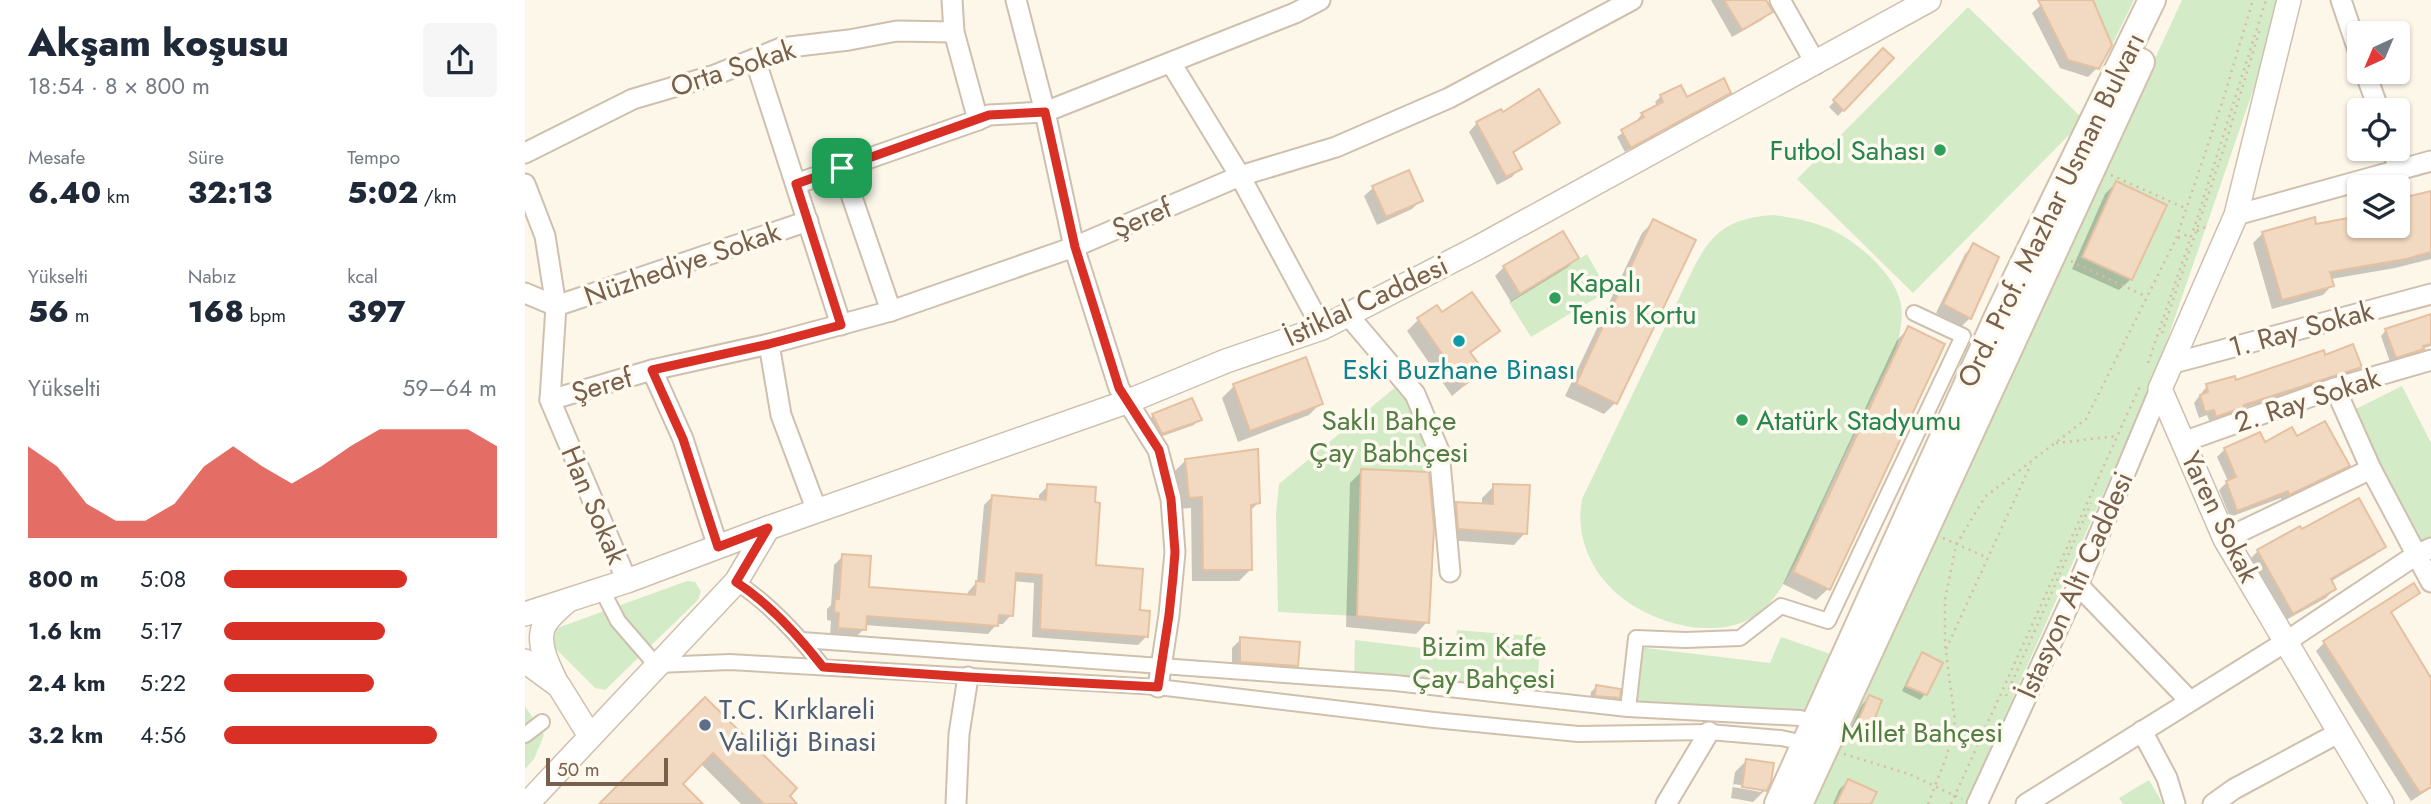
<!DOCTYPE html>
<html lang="tr">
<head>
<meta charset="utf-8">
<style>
	:root { --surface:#fff; --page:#f6f6f7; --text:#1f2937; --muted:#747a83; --accent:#d93025 }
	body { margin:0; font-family:Jost,sans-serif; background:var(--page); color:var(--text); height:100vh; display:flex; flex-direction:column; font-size:26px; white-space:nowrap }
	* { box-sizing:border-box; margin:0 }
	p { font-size:23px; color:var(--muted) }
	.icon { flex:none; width:38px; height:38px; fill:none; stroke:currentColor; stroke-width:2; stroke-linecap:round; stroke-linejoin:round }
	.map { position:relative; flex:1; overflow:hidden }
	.panel { display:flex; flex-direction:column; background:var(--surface); width:525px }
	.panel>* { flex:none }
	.needle { width:46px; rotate:224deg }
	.controls { position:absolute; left:1822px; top:21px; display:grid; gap:14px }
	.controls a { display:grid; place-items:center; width:63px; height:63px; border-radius:7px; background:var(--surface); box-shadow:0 2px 5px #0004; font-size:35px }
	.scale { position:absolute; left:21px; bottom:18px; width:122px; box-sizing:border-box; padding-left:7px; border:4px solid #78604c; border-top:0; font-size:19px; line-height:24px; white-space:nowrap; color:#78604c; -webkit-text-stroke:5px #fffaf0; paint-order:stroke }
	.pin { position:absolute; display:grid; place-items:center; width:60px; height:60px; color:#fff; margin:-30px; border-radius:14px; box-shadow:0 4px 10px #0006 }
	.round { display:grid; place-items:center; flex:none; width:74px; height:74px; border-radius:7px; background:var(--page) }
	.summary { display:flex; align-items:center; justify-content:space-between; height:119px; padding:0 28px }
	h1 { font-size:38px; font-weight:800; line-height:52px }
	.stats { display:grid; grid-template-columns:repeat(3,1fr); gap:10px; height:119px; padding:7px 28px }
	.stats div { display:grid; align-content:center }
	.stats b { font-size:30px; font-weight:800 }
	.stats small { font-size:19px; font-weight:400 }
	.stats p { font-size:19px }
	.chart { height:196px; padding:14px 28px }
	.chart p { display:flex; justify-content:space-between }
	.chart svg { width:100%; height:126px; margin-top:7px; fill:var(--accent); opacity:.7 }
	ul { padding:0 28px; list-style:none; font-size:23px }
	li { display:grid; grid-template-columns:112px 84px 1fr; align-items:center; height:52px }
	li i { height:18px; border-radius:9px; background:var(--accent) }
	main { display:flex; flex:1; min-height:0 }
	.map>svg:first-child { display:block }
	.green { fill:#d3ebc7 }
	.shadow { fill:#0003; fill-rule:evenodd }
	.building { fill:#f2d9c1; stroke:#e5c1a1; stroke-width:2 }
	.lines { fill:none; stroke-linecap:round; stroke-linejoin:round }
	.pedestrian-casing { stroke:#cfc0ae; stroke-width:18 }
	.minor-casing { stroke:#cfc0ae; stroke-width:23 }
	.tertiary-casing { stroke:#cfc0ae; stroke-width:26 }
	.secondary-casing { stroke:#d2c1ac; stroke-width:30 }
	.path { stroke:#d8bca3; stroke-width:2.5; stroke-dasharray:2 5; stroke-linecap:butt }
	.pedestrian { stroke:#fff; stroke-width:14 }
	.minor { stroke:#fff; stroke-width:19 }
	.tertiary { stroke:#fff; stroke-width:23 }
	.secondary { stroke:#fff; stroke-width:26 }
	.route-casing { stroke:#fff; stroke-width:14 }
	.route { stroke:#d93025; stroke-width:9 }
	.leisure-dot { fill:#2e9e5b; stroke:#fffaf0; stroke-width:2.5 }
	.culture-dot { fill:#0f9aa8; stroke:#fffaf0; stroke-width:2.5 }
	.service-dot { fill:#5c6f8a; stroke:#fffaf0; stroke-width:2.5 }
	.labels { text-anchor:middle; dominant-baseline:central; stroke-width:7; stroke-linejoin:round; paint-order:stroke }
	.street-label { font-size:28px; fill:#78604c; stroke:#fffaf0 }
	.leisure-label { font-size:28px; fill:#27864d; stroke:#fffaf0; text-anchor:start }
	.culture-label { font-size:28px; fill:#0d838f; stroke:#fffaf0 }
	.park-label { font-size:28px; fill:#507e43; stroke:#fffaf0 }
	.service-label { font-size:28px; fill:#4e5e75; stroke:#fffaf0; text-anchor:start }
</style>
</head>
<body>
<main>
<section class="panel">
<div class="summary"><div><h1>Akşam koşusu</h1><p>18:54 · 8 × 800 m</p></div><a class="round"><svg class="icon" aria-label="share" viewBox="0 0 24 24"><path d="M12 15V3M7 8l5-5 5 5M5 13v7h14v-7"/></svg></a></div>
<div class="stats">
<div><p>Mesafe</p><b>6.40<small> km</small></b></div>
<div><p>Süre</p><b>32:13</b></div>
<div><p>Tempo</p><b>5:02<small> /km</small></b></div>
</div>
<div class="stats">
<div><p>Yükselti</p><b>56<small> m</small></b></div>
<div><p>Nabız</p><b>168<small> bpm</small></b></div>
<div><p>kcal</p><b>397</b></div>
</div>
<div class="chart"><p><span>Yükselti</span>59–64 m</p>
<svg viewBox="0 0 160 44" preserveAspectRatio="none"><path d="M0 44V12L10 19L20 32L30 38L40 38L50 32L60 19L70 12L80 19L90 25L100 19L110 12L120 6L130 6L140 6L150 6L160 12V44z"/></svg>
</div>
<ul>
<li><b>800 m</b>5:08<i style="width:67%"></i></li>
<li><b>1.6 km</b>5:17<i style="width:59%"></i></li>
<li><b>2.4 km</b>5:22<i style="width:55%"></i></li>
<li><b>3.2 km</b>4:56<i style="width:78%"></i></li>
</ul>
</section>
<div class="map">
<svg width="1906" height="804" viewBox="0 0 1906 804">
	<rect width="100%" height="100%" fill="#fdf7ea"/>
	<g class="green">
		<path d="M1568,0H1609L1587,45Z"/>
		<path d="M1657,0H1753L1733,76L1628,381L1441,804H1285Z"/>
		<path d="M1443,7L1559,120L1388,293L1272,179Z"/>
		<path d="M1249,215C1269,218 1289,222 1307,230C1333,242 1372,276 1376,305C1378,319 1375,335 1371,349C1347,398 1323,447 1300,497C1286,529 1262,592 1235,612C1197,643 1131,625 1096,597C1066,573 1050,536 1057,499L1168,269C1188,230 1205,218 1249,215Z"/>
		<path d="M1062,254L1083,291L1006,337L984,302Z"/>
		<path d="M873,385C895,416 904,436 910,472L836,469L832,616L753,612L751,514L754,484Z"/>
		<path d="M1877,386L1906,443V539L1895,544L1827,411Z"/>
		<path d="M162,581L170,582L176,591L173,600L80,690L70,688L27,645L26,634L35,627Z"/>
		<path d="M932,630L1016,637L1011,698L829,679L830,640L930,652Z"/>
		<path d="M1256,637L1317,658L1288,722L1103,709L1113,647L1245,663Z"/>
		<path d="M0,706L19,735L9,759L0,769Z"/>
		<path d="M1624,780L1638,804H1598L1594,798Z"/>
	</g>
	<g class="shadow">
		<path d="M1186,0H1239L1245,12L1237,20L1207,37Z"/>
		<path d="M1526,0H1566L1572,68L1563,77L1535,68L1507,13L1516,5Z"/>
		<path d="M1358,50L1366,58L1313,116L1304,107Z"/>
		<path d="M1204,92L1198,98L1100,152L1092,137L1113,122L1112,120L1117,114L1132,106L1130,102L1136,96L1161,99Z"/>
		<path d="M977,114L1033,122L1024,131L987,154L995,168L987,177L972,185L944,132L952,123Z"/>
		<path d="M883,172L896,200L887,209L852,225L839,196L848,188Z"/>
		<path d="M1591,183L1606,279L1594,290L1547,269L1580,194Z"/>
		<path d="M1906,192V259L1870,268L1806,279L1807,285L1798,295L1747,309L1728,243L1738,233L1834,218V226H1872V208L1882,199Z"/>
		<path d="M1129,221L1091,402L1079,414L1040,396L1117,233Z"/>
		<path d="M1449,245L1445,318L1436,327L1411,313L1440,254Z"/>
		<path d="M1052,258L1043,267L986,302L970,276L979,267Z"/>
		<path d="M917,315L972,331L945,354L957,371L927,396L882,331L893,320Z"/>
		<path d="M1906,316V346L1896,349L1891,354L1865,362L1856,336L1861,330Z"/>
		<path d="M1384,328L1303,589L1291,600L1258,584L1372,340Z"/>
		<path d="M1799,357L1835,367L1828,374L1715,409L1711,413L1685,423L1682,415L1674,418L1669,403L1682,386L1710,382Z"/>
		<path d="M780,359L796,403L784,415L713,442L697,398L709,386Z"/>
		<path d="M628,416L675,419L669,425L632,438L623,421Z"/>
		<path d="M1771,438L1823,465L1815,473L1757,501L1756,498L1705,517L1694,490L1703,481L1692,457L1700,449Z"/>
		<path d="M661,460L734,502L724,512L726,569L714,581H667L666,508L653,509L649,472Z"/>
		<path d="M837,471L902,622L891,634L821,627L825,483Z"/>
		<path d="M523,486L569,567L613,612L621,637L613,645L507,637L509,583L489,581L486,615L478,624H472L463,634L339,625V629L330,638L305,636L306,621L302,620V609L306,605L309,565L318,556L343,589L442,596L443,592L452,582L459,505L467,497L514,501V495Z"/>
		<path d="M969,486L1000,533L989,545L922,540L920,516L932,504L957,505V498Z"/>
		<path d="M1776,532L1859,546L1850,555L1805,582L1809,589L1801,598L1759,621L1724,560L1733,551Z"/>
		<path d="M1893,593L1865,614L1906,681V788L1886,801L1791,651L1800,642Z"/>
		<path d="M716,639L771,666L762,674L707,670V648Z"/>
		<path d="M1398,654L1400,694L1395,700L1377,691L1392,660Z"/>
		<path d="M1071,687L1093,698L1087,703L1065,701L1066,692Z"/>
		<path d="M1344,697L1342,732L1333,741L1322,736L1336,706Z"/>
		<path d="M180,699L270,804H216L175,763L155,784L176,804H76Z"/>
		<path d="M1222,760L1240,790L1228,802L1206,798L1210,772ZM1208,784L1236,788V792L1208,787Z"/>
		<path d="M1323,781L1344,804H1308L1314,790Z"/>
	</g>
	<g class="building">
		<path d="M1199,0H1241L1248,12L1217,30Z"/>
		<path d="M1513,0H1568L1587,45L1574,69L1543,60Z"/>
		<path d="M1358,48L1369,58L1319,111L1308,100Z"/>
		<path d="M1199,78L1206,93L1106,148L1096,130L1119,117L1116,113L1138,102L1135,95L1156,85L1162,97Z"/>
		<path d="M1014,89L1035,123L988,152L997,169L981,177L951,122L976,109L978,112Z"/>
		<path d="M884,170L898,201L861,217L847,186Z"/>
		<path d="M1591,181L1642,205L1607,280L1557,257Z"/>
		<path d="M1906,191V252L1881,259L1805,272L1809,286L1757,300L1737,232L1790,217L1791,224L1834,216V226H1872V210L1884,208L1881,197Z"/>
		<path d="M1128,219L1171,240L1092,404L1051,384Z"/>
		<path d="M1038,231L1054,258L995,294L978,266Z"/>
		<path d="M1448,243L1474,257L1446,319L1418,304Z"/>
		<path d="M947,292L975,331L945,352L959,371L939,385L892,318L912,305L917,312Z"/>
		<path d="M1906,314V344L1898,346L1899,349L1871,358L1860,329Z"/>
		<path d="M1383,326L1420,344L1305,590L1268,572Z"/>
		<path d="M1828,344L1837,367L1719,405V407L1691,417L1689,410L1680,412L1675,395L1683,392L1681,384L1710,376L1711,380L1799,350L1800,355Z"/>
		<path d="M781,357L798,404L725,431L708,384Z"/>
		<path d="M667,398L677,420L637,434L627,414Z"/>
		<path d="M1800,421L1825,466L1764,495L1763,491L1712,511L1701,481L1711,477L1699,448L1735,432L1740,442L1767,427L1772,436Z"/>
		<path d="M733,449L735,503L726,505L727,570H678L677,497L664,498L660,459Z"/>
		<path d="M836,469L904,472L909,528L904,623L832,616Z"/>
		<path d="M522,484L571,487L570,502L575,503L571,565L618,569L615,610L625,611L623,637L515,629L517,575L491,573L488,616L474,615L473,626L342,616L341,630L313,628L314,613L309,612L310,599H314L317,554L346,556L344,587L450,595L451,581L459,582L467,495L521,500Z"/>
		<path d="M968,484L1005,485L1002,534L933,529L931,502L968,504Z"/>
		<path d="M1834,498L1861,547L1806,579L1811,589L1768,614L1732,550L1775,526L1777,529Z"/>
		<path d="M1889,583L1895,593L1866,612L1906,678V787L1895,793L1798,641Z"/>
		<path d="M715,637L775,642L773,666L715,662Z"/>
		<path d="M1397,652L1418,663L1402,695L1381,686Z"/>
		<path d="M1071,685L1096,689L1095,698L1070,696Z"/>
		<path d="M1344,695L1357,700L1344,733L1330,728Z"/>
		<path d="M180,697L272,788L265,796L272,804H239L188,753L158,784L178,804H74Z"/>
		<path d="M1221,759L1249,763L1246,782L1242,791L1217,787Z"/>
		<path d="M1323,779L1352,792L1346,804H1311Z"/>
	</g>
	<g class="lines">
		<defs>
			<g id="pedestrian">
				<path d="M211,582C245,604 273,635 298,667"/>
				<path d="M77,590L93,621L131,665L205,662L633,687L909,720L1053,734L1184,732L1256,738L1284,744"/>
				<path d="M277,640L870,683L1103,709L1275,718L1294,724"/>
				<path d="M1103,709L1111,638L1160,640L1215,638L1256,606L1303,621L1438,336L1389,313"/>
				<path d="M0,735L17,722"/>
			</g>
			<g id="minor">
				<path d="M427,0L429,32L453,120L464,115L520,112L770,13L795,0"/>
				<path d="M491,0L520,112L549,247L594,388L633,450L646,499L650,552L644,615L633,687"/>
				<path d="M1255,0L1291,64"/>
				<path d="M1816,0L1834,53"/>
				<path d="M230,59L316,325"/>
				<path d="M646,63L715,176L797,328"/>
				<path d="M1840,72L1854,110"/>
				<path d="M1867,149L1874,169"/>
				<path d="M0,153L108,99L190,75L256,48L324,40L372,31L429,32"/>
				<path d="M317,168L366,311"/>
				<path d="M0,184L20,236L31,306L25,400L102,581"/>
				<path d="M271,184L453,120"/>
				<path d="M1711,215L1906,161"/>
				<path d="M0,293L31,306L283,221"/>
				<path d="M823,315L890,394L914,451L925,572"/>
				<path d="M244,344L256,415L292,511"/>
				<path d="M1645,364L1906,294"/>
				<path d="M127,370L158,439L193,547"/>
				<path d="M1810,388L1846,469L1906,582"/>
				<path d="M25,400L127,370L244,344L366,311L549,247L715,176L811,147L924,98L1107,0"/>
				<path d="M1658,442L1810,388L1906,360"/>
				<path d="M1700,539L1846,469"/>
				<path d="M1553,585L1665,701"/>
				<path d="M1617,731L1642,778L1650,804"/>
				<path d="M431,804L434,734L443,677"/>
				<path d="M1141,804L1184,732"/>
				<path d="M1452,804L1553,585L1635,389"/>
				<path d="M1501,804L1762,641L1891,555L1906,548"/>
				<path d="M1688,804L1709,789L1815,732"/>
			</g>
			<g id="tertiary">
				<path d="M1764,0L1711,215L1635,389L1700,539L1857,804"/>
				<path d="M0,614L102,581L243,528L604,401L701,361L797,328L954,247L1404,0"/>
				<path d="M0,661L34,686L65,736"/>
				<path d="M32,684C24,667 10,642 20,624C25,616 33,609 40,603"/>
				<path d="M2,804L211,582L243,528"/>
			</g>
			<g id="secondary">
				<path d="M1253,804L1475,312L1627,0"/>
				<path d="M1274,804L1616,62"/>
			</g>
		</defs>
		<use href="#pedestrian" class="pedestrian-casing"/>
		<use href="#minor" class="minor-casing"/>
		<use href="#tertiary" class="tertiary-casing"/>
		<use href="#secondary" class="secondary-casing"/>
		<g class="path">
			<path d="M1586,175L1662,209"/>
			<path d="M1672,231L1685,225"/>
			<path d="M1653,238L1666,233"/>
			<path d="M1546,261L1622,297"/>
			<path d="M1637,333L1701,142L1735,29"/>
			<path d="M1623,363L1671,222L1741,0"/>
			<path d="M1531,443L1593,436"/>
			<path d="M1418,538L1463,558"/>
			<path d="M1421,649L1506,464"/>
			<path d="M1481,696L1566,503"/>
			<path d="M1319,754L1384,774L1437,799"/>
			<path d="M1403,804L1422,755L1430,721L1420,644V600L1431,545L1460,497L1561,419L1651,239L1698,100L1728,0"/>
			<path d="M1426,804L1615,386"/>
		</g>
		<use href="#pedestrian" class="pedestrian"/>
		<use href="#minor" class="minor"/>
		<use href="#tertiary" class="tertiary"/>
		<use href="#secondary" class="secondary"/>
	</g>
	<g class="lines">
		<defs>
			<path id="route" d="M520,112L550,247L594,388L634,450L646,499L650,552L648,577L644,615L633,687L443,677L298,667C273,635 245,604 211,582L243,528L193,547L158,439L127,370L244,344L316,325L271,184L464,115Z"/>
		</defs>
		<use href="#route" class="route-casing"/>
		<use href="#route" class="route"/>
	</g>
	<g class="leisure-dot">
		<circle cx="1415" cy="150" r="7"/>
		<circle cx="1030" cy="298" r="7"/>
		<circle cx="1217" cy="420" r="7"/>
	</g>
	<circle class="culture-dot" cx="934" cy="341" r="7"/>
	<circle class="service-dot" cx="180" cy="725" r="7"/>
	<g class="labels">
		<g class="street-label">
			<text transform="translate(208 68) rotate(-18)">Orta Sokak</text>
			<text transform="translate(1526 210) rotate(-64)">Ord. Prof. Mazhar Usman Bulvarı</text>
			<text transform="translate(617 218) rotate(-23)">Şeref</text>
			<text transform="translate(157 264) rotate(-19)">Nüzhediye Sokak</text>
			<text transform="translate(841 301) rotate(-25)">İstiklal Caddesi</text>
			<text transform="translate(1776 329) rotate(-15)">1. Ray Sokak</text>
			<text transform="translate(77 385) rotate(-16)">Şeref</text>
			<text transform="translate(1782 400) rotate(-18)">2. Ray Sokak</text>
			<text transform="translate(69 505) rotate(67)">Han Sokak</text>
			<text transform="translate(1695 517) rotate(64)">Yaren Sokak</text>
			<text transform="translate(1550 585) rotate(-66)">İstasyon Altı Caddesi</text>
		</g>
		<g class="leisure-label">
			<text x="1401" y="150" text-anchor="end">Futbol Sahası</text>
			<text x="1044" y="282">Kapalı<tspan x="1044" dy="32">Tenis Kortu</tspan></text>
			<text x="1231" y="420">Atatürk Stadyumu</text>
		</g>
		<g class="culture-label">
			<text x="934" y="369">Eski Buzhane Binası</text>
		</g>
		<g class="park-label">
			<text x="864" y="420">Saklı Bahçe<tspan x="864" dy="32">Çay Babhçesi</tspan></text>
			<text x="959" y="646">Bizim Kafe<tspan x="959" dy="32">Çay Bahçesi</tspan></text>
			<text x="1397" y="732">Millet Bahçesi</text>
		</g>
		<g class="service-label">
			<text x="194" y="709">T.C. Kırklareli<tspan x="194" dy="32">Valiliği Binasi</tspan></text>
		</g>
	</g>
</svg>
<div class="controls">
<a><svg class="needle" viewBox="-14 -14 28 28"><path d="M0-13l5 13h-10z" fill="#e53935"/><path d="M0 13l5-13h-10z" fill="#747a83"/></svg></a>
<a><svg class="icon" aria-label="locate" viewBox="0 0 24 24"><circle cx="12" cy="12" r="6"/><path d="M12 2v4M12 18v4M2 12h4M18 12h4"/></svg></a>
<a><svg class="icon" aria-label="layers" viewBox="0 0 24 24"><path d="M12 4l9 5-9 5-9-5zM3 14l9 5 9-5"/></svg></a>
</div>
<div class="scale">50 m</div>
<div class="pin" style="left:317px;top:168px;background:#1e9e55"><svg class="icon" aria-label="arrive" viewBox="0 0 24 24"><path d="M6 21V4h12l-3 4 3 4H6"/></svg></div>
</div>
</main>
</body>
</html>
